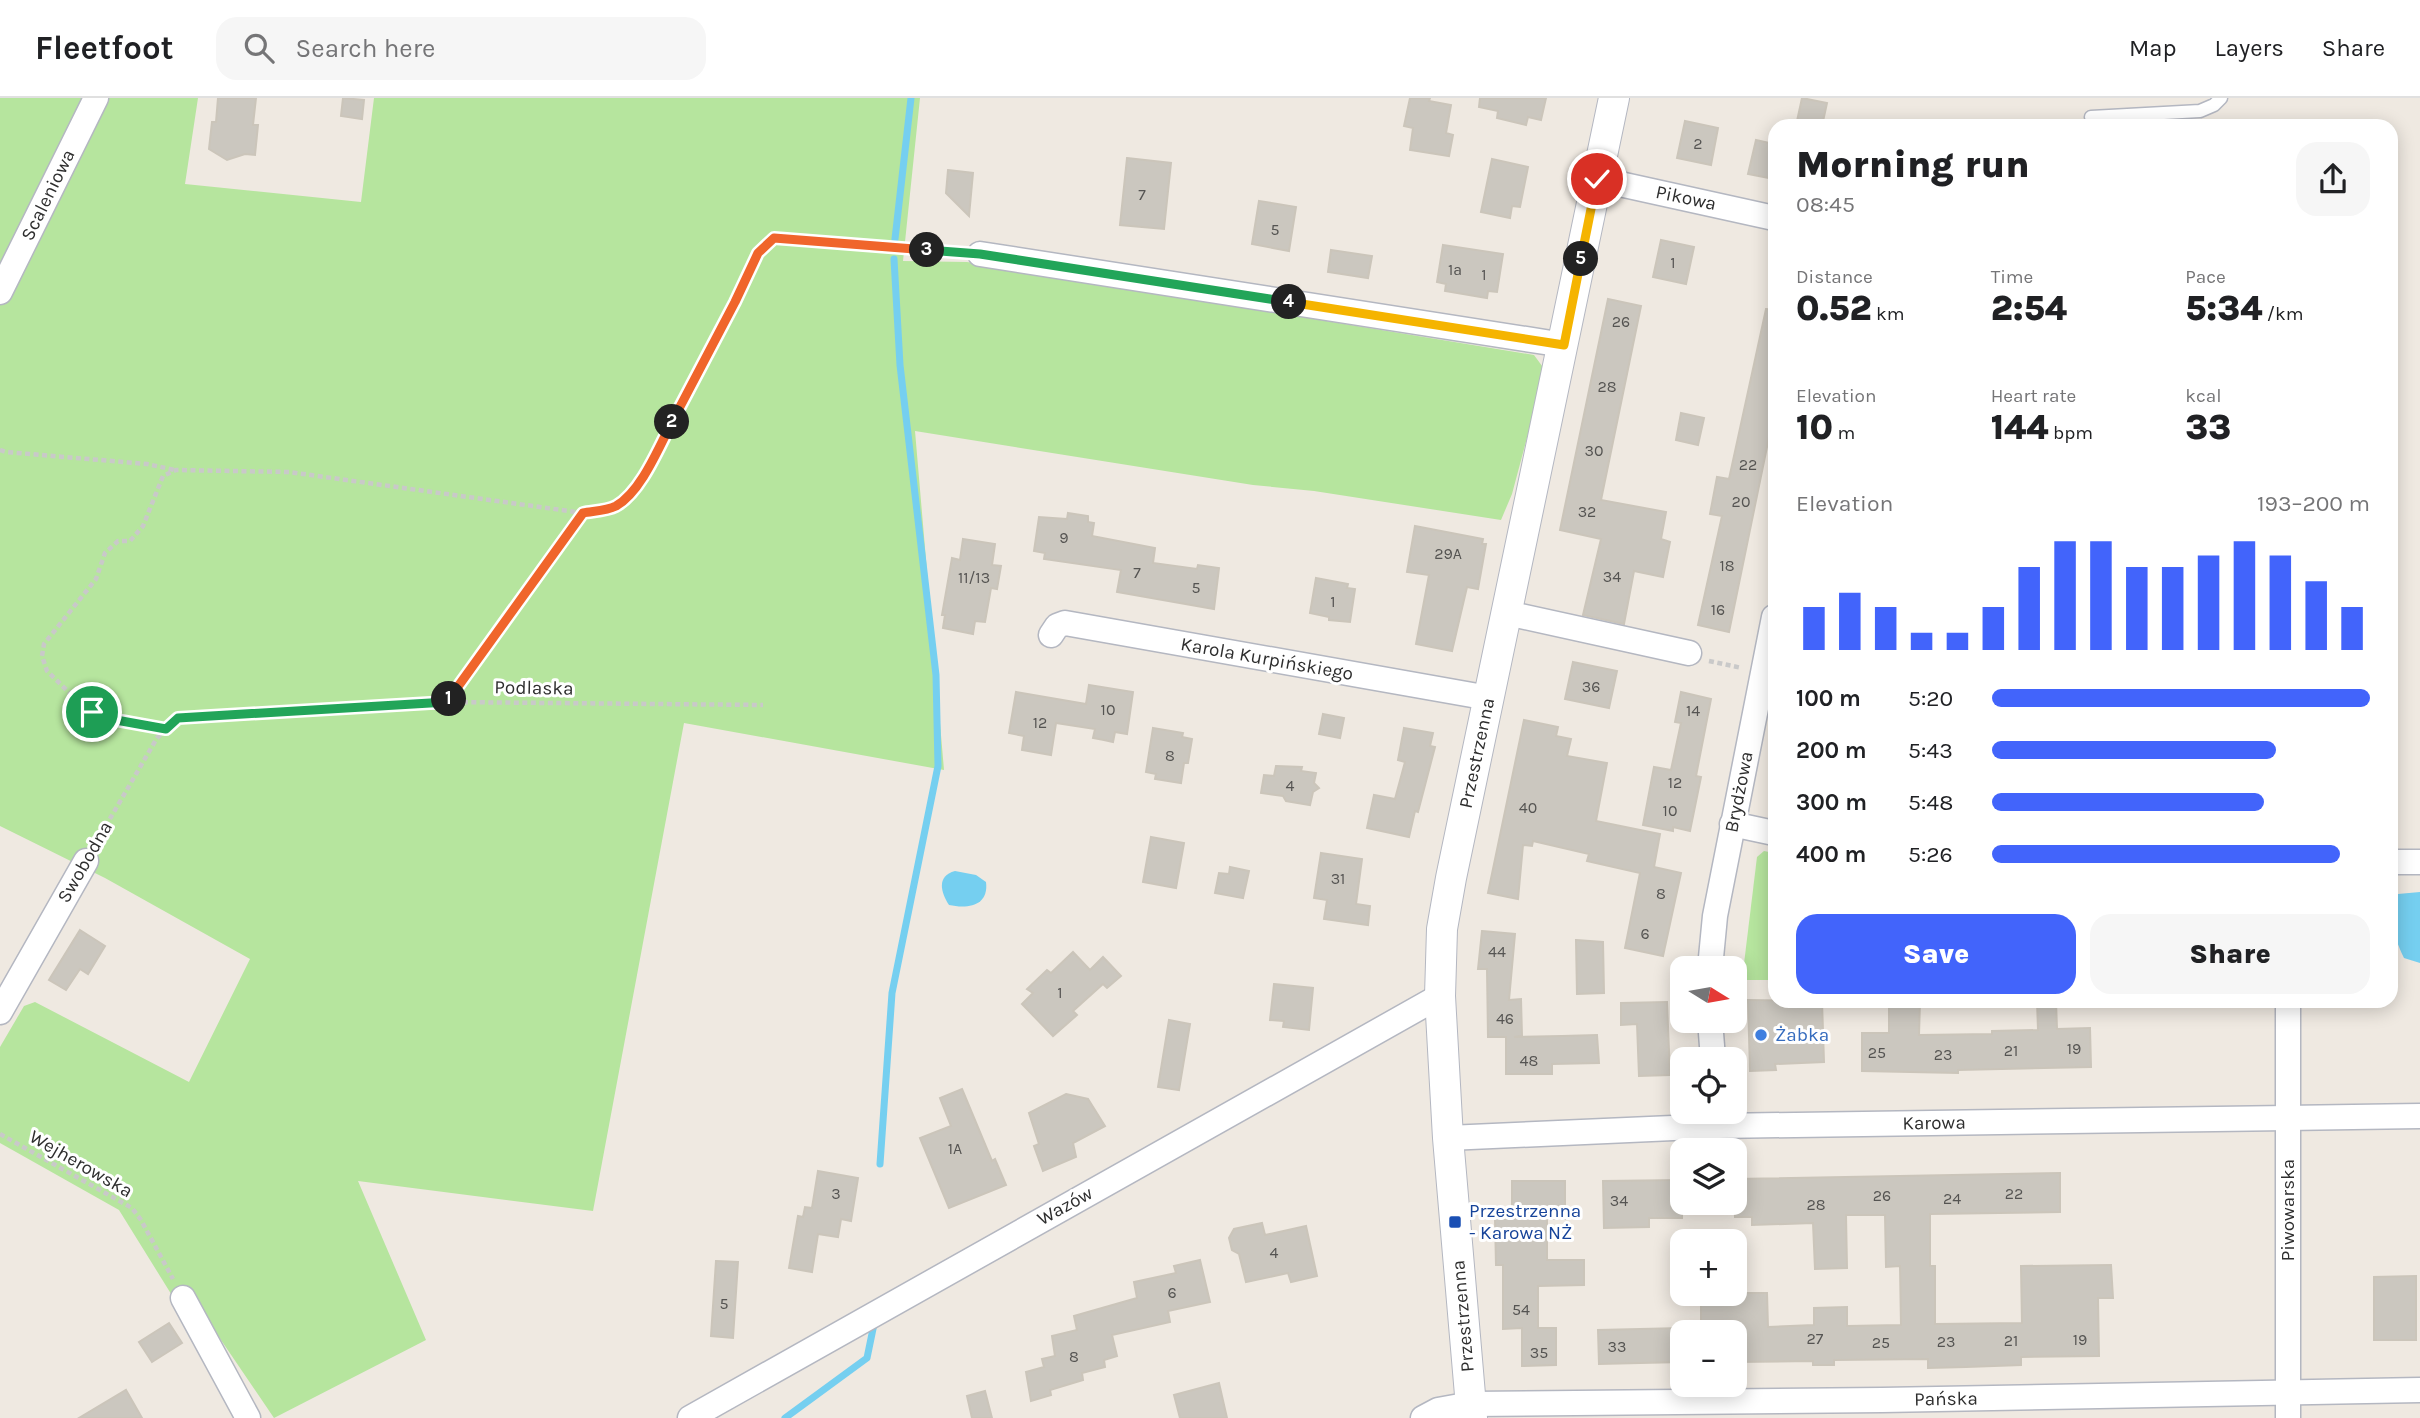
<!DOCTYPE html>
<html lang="en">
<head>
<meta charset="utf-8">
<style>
	:root { --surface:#fff; --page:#f6f6f6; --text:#202124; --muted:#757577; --line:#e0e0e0; --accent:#4264fb }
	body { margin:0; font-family:Karla,sans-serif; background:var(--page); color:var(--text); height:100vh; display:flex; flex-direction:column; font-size:26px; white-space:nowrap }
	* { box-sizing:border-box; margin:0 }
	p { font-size:23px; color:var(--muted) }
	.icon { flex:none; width:38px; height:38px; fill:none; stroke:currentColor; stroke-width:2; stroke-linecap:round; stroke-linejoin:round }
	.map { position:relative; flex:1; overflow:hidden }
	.drawer { position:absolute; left:1768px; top:21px; width:630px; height:889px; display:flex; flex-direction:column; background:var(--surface); border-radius:21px; box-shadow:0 4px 18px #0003 }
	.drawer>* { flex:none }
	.needle { width:46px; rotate:101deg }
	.controls { position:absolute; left:1670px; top:858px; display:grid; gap:14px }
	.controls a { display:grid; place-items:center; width:77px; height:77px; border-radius:14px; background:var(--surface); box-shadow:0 4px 18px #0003; font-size:35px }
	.pin { position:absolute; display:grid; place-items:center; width:60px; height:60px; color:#fff; margin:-30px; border:4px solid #fff; border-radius:50%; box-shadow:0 2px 7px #0007 }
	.km { position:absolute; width:35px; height:35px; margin:-18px; border-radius:50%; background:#222; color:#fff; font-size:19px; line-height:35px; text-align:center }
	.round { display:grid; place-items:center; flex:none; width:74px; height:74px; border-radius:21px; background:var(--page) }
	.overview { display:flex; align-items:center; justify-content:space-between; height:119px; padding:0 28px }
	h1 { font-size:38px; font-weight:800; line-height:52px }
	.stats { display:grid; grid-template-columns:repeat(3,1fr); gap:10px; height:119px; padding:7px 28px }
	.stats div { display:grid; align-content:center }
	.stats b { font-size:35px; font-weight:800 }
	.stats small { font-size:19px; font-weight:400 }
	.stats p { font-size:19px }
	.chart { height:196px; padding:14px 28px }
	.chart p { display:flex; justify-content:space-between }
	.chart svg { width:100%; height:126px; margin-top:7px; stroke:var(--accent); stroke-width:6 }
	.button { display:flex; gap:14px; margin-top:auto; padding:14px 28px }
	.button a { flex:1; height:80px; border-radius:21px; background:var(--accent); color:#fff; font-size:28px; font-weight:800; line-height:80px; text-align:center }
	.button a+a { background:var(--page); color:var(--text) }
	ul { padding:0 28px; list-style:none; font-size:23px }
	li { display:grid; grid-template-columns:112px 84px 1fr; align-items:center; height:52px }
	li i { height:18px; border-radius:9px; background:var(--accent) }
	header { display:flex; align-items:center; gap:42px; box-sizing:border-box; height:98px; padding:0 35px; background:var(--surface); border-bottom:2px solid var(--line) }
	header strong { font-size:33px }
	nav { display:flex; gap:38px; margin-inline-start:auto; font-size:24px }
	.search { width:490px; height:63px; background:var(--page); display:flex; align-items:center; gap:18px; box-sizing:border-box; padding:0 24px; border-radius:21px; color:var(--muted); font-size:26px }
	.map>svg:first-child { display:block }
	.green { fill:#b6e59e }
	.water { fill:#75cff0 }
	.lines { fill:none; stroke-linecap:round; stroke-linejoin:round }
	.stream { stroke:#75cff0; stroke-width:7 }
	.building { fill:#cbc7bf; stroke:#cbc5ba; stroke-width:2 }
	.service-casing { stroke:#b4b7c1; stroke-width:15 }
	.minor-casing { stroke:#b4b7c1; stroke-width:27 }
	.tertiary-casing { stroke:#b4b7c1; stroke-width:32 }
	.path { stroke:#c9c9c9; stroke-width:4.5; stroke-dasharray:5 3.5; stroke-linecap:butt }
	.service { stroke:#fff; stroke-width:12 }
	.minor { stroke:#fff; stroke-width:24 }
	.tertiary { stroke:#fff; stroke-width:30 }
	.split-1-casing { stroke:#fff; stroke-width:14 }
	.split-2-casing { stroke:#fff; stroke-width:14 }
	.split-3-casing { stroke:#fff; stroke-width:14 }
	.split-4-casing { stroke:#fff; stroke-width:14 }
	.split-5-casing { stroke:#fff; stroke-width:14 }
	.split-6-casing { stroke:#fff; stroke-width:14 }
	.split-1 { stroke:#22a559; stroke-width:9 }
	.split-2 { stroke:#f0652b; stroke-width:9 }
	.split-3 { stroke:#f0652b; stroke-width:9 }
	.split-4 { stroke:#22a559; stroke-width:9 }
	.split-5 { stroke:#f5b400; stroke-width:9 }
	.split-6 { stroke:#f5b400; stroke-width:9 }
	.shop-dot { fill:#3f7fe0; stroke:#fff; stroke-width:2.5 }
	.transit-dot { fill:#1a4fb4; stroke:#fff; stroke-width:2.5 }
	.labels { text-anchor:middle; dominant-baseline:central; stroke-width:6; stroke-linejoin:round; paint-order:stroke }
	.number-label { font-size:16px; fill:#555452 }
	.street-label { font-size:19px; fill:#2e2e2e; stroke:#fff }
	.shop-label { font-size:19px; fill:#366cbe; stroke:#fff; text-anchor:start }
	.transit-label { font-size:19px; fill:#164399; stroke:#fff; text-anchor:start }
</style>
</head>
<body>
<header>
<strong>Fleetfoot</strong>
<div class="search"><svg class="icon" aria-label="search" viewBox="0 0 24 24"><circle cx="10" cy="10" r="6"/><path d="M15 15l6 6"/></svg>Search here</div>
<nav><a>Map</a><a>Layers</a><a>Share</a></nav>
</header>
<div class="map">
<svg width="2420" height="1320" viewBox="0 0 2420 1320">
	<rect width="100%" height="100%" fill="#efe9e1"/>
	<g class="green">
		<path d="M0,0H198L185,86L361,104L374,0H920L903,163L967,164L1534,257L1545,272L1512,396L1501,422L1314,393L1253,387L915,333L944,672L684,625L593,1113L358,1083L426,1242L274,1320L189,1195L173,1199L119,1112L0,1045V949L24,908L35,904L189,984L250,861L105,780L0,728Z"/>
		<path d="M1764,753L1774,755V882H1742L1757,759Z"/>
	</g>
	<g class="water">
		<path d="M955,773L976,777L986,784C989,808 968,811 949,807C941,795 936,778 955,773Z"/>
		<path d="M2391,790L2398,796L2420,794V865L2404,860C2391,832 2390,820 2391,790Z"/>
	</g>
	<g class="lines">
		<g class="stream">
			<path d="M895,141L911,0"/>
			<path d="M880,1066L892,895L938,668L936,577L900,267L894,161"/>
			<path d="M785,1320L867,1260L874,1226"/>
		</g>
	</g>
	<g class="building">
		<path d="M218,0H256L253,27H258L255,57L245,56L227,62L209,51L212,24H216Z"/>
		<path d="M343,0L364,2L362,21L341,18Z"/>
		<path d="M1410,0H1430L1429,3L1451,7L1446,35L1453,37L1449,58L1410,52L1413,30L1404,28Z"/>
		<path d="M1480,0H1546L1541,22L1528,19L1526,27L1497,20L1498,13L1479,9Z"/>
		<path d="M1802,0L1827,5L1822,28L1797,23Z"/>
		<path d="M1685,23L1718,30L1711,67L1677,60Z"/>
		<path d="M1756,42L1774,46V81L1748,76Z"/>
		<path d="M1127,60L1171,65L1164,131L1120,127Z"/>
		<path d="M1492,61L1528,69L1520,109L1512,108L1510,120L1481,114Z"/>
		<path d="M948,72L973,75L969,118L946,95Z"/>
		<path d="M1259,103L1296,109L1289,153L1252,146Z"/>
		<path d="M1661,142L1694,149L1686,186L1653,179Z"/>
		<path d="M1443,147L1503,156L1497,194L1488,193L1487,200L1445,193L1446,186L1437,184Z"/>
		<path d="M1331,152L1372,158L1368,180L1328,174Z"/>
		<path d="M1608,201L1641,208L1601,402L1666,414L1661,441L1670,444L1663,479L1634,473L1624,526L1583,517L1601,441L1560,432Z"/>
		<path d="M1766,211L1774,212V315L1729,534L1698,527L1722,418L1710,416L1717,379L1729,381Z"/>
		<path d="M1681,315L1704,320L1698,347L1676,342Z"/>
		<path d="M1068,415L1088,418V424L1094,425L1092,438L1155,450L1153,465L1197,471L1198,467L1219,470L1214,511L1117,494L1121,472L1044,461L1045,455L1034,453L1039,419L1067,421Z"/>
		<path d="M1415,428L1483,441L1482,446H1486L1478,491L1467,489L1452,553L1416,546L1429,477L1407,474Z"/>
		<path d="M963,441L995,446L992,467L1001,468L997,491L991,490L985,524L975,523L973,536L943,530L945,517H942L952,460L960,462Z"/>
		<path d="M1316,480L1348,486L1347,490L1355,491L1350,524L1329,522V519L1310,515Z"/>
		<path d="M1573,564L1617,573L1609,610L1565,601Z"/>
		<path d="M1089,587L1133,594L1127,636L1115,634L1113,644L1104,642L1093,640L1095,631L1056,625L1051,657L1022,652L1024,638L1009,635L1016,594L1086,606Z"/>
		<path d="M1681,594L1711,601L1696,678L1701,679L1690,733L1673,729V733L1643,727L1654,669L1671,672L1681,625L1675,624Z"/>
		<path d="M1323,616L1344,620L1340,640L1319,636Z"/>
		<path d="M1524,622L1558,629L1556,638L1571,641L1567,658L1607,665L1596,723L1660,736L1654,769L1681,775L1663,858L1625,850L1640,775L1587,763L1589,756L1533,743L1532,748L1523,747L1518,801L1488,795Z"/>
		<path d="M1153,630L1183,635L1182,639L1192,641L1188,665H1184L1181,685L1155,681L1156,676L1146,674Z"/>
		<path d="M1404,630L1433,635L1430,648L1435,649L1418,714L1415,713L1409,739L1367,730L1374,697L1395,701L1405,664L1398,662Z"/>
		<path d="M1276,668L1302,669L1301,673L1316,675L1314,685L1319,690L1313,694L1310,707L1286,703L1283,698L1261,695L1264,677L1274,678Z"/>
		<path d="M1151,739L1184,745L1176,790L1143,784Z"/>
		<path d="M1321,755L1362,761L1356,806L1370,808L1368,827L1324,821L1327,802L1314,800Z"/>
		<path d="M1230,769L1249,773L1243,800L1215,795L1219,775L1229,776Z"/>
		<path d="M80,832L105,848L88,876L80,871L66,892L49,882Z"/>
		<path d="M1482,833L1515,836L1509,902L1521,901L1522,938L1514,939L1562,938L1597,937L1599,965L1552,966V976H1506V939H1488L1487,871H1478Z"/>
		<path d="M1576,842L1603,844L1604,895L1577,896Z"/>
		<path d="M1073,854L1090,872L1103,859L1121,878L1107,890L1103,886L1073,913L1077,917L1053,938L1022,906L1033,895L1027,891L1047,872L1051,875Z"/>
		<path d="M1274,886L1313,890L1309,932L1283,929L1284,923L1270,922Z"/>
		<path d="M1748,902L1822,903L1824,964L1775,966L1776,972L1750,973Z"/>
		<path d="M1889,903H1920L1919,937L1992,936V933L2038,932L2037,903H2056L2057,931L2090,930L2091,969L1958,972V975L1862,973V935H1889Z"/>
		<path d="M1667,904L1670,977L1639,978L1637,926L1621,927V905Z"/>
		<path d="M1169,922L1190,926L1179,992L1158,989Z"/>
		<path d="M962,991L992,1063L995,1061L1006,1087L949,1110L920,1040L951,1028L940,1000Z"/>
		<path d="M1066,996L1088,1001L1105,1028L1073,1045L1076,1059L1043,1073L1034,1048L1039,1046L1029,1015Z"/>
		<path d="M818,1073L858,1080L851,1123L841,1121L838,1139L818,1136L812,1174L789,1170L798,1118L803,1119L805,1109L812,1110Z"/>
		<path d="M2060,1075V1114L1930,1116V1168H1935V1226L2022,1225L2021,1168L2111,1167L2113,1200H2098L2099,1258L2021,1259V1267L1966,1269L1928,1270V1261L1834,1262V1267H1813V1263L1734,1264V1234H1701V1195H1767L1768,1229L1814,1227V1210L1847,1209V1228L1901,1227L1900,1168L1886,1169L1885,1117H1846L1847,1170L1815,1171L1813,1125L1752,1127V1119H1735L1734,1081Z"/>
		<path d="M1682,1082V1120H1649V1129L1604,1130L1603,1083Z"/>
		<path d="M1512,1083H1565V1121H1547V1162H1584V1187L1538,1188V1230H1556V1267L1522,1268V1230L1503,1231V1167H1496L1495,1121H1512Z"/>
		<path d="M1262,1125L1265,1137L1306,1128L1317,1178L1291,1184L1288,1175L1246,1184L1239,1156L1232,1152L1229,1140L1234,1131Z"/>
		<path d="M1200,1162L1210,1204L1168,1213L1170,1224L1112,1237L1117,1258L1104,1262L1105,1269L1082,1275L1083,1282L1050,1292L1051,1297L1031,1303L1026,1274L1044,1269L1042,1261L1055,1258L1052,1238L1077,1232L1074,1218L1137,1200L1134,1184L1176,1175L1174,1168Z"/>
		<path d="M716,1163L738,1164L733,1240L711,1238Z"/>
		<path d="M2416,1178V1242H2374V1179Z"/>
		<path d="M169,1225L182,1245L152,1264L139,1244Z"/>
		<path d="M1682,1230V1264L1599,1266L1598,1232Z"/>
		<path d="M1219,1285L1227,1320H1180L1174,1297Z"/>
		<path d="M126,1292L142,1320H79Z"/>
		<path d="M985,1293L992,1320H972L967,1298Z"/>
	</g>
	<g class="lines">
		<defs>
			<path id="service" d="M2091,19L2200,13L2214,7L2221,0"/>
			<g id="minor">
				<path d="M1597,81L1774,120"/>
				<path d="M980,156L1564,247"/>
				<path d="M0,194L96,0"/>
				<path d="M1507,515L1689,555"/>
				<path d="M1051,537L1057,528L1065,525L1489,600"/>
				<path d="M1732,726L1774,735"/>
				<path d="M2390,764H2420"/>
				<path d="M1710,870L1715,818L1774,519"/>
				<path d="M0,914L86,763"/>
				<path d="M1710,922L1713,961"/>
				<path d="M1448,1040L1718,1028L2420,1018"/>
				<path d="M183,1200L248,1320"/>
				<path d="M690,1320L1440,898"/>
				<path d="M1423,1320L1438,1312L1471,1306L1882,1302L2420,1292"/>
				<path d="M2288,1320V903"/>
			</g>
			<path id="tertiary" d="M1472,1320L1448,1040L1440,898L1442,831L1451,780L1614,0"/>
		</defs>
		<use href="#service" class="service-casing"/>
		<use href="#minor" class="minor-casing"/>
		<use href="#tertiary" class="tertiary-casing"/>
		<g class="path">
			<path d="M0,352L6,354L147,366L175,372"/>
			<path d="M1709,563L1742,570"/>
			<path d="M447,604L583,415C607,411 617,410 634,391L735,204L758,155L774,140L958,154"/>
			<path d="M166,631L116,622L92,614L81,606L47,573L42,558L44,546L96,481L105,455L118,443H130L143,428L163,378L176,372L289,374L583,415"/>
			<path d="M97,743L157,640L178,620L447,604L763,607"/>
			<path d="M0,1036L132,1110L141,1122L173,1181"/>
		</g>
		<use href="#service" class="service"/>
		<use href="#minor" class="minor"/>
		<use href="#tertiary" class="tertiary"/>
	</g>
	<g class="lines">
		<defs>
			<path id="split-1" d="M92,614L116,622L166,631L178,620L447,604L449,601"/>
			<path id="split-2" d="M449,601L583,415C593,413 606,413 616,408C641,394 659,349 672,324"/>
			<path id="split-3" d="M672,324L735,204L758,155L774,140L927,152"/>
			<path id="split-4" d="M927,152L980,156L1289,204"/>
			<path id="split-5" d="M1289,204L1564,247L1581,161"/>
			<path id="split-6" d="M1581,161L1597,81"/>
		</defs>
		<use href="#split-1" class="split-1-casing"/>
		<use href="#split-2" class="split-2-casing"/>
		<use href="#split-3" class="split-3-casing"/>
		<use href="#split-4" class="split-4-casing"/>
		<use href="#split-5" class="split-5-casing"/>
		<use href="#split-6" class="split-6-casing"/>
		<use href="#split-1" class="split-1"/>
		<use href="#split-2" class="split-2"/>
		<use href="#split-3" class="split-3"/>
		<use href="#split-4" class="split-4"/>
		<use href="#split-5" class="split-5"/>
		<use href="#split-6" class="split-6"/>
	</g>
	<circle class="shop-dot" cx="1761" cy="937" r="7"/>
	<rect class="transit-dot" x="1448" y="1117" width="14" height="14" rx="3.5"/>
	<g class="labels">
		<g class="number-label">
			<text x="1698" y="45">2</text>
			<text x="1142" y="96">7</text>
			<text x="1275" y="131">5</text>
			<text x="1673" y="164">1</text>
			<text x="1455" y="171">1a</text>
			<text x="1484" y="176">1</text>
			<text x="1621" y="223">26</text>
			<text x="1607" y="288">28</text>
			<text x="1594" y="352">30</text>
			<text x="1748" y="366">22</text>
			<text x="1741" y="403">20</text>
			<text x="1587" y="413">32</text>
			<text x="1064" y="439">9</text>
			<text x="1448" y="455">29A</text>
			<text x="1727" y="467">18</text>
			<text x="1137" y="474">7</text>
			<text x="1612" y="478">34</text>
			<text x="974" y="479">11/13</text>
			<text x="1196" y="489">5</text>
			<text x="1333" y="503">1</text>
			<text x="1718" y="511">16</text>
			<text x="1591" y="588">36</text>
			<text x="1108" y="611">10</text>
			<text x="1693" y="612">14</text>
			<text x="1040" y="624">12</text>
			<text x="1170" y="657">8</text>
			<text x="1675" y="684">12</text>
			<text x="1290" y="687">4</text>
			<text x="1528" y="709">40</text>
			<text x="1670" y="712">10</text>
			<text x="1338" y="780">31</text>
			<text x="1661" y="795">8</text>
			<text x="1645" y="835">6</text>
			<text x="1497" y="853">44</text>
			<text x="1060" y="894">1</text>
			<text x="1505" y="920">46</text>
			<text x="2074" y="950">19</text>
			<text x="2011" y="952">21</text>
			<text x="1877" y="954">25</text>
			<text x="1943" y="956">23</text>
			<text x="1529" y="962">48</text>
			<text x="955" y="1050">1A</text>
			<text x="836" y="1095">3</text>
			<text x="2014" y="1095">22</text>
			<text x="1882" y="1097">26</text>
			<text x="1952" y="1100">24</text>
			<text x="1619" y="1102">34</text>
			<text x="1816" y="1106">28</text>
			<text x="1274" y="1154">4</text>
			<text x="1172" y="1194">6</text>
			<text x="724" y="1205">5</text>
			<text x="1521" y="1211">54</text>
			<text x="1815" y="1240">27</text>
			<text x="2080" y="1241">19</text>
			<text x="2011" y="1242">21</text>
			<text x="1946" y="1243">23</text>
			<text x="1881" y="1244">25</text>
			<text x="1617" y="1248">33</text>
			<text x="1539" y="1254">35</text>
			<text x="1074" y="1258">8</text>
		</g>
		<g class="street-label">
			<text transform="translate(48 97) rotate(-64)">Scaleniowa</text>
			<text transform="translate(1686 100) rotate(12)">Pikowa</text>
			<text transform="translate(1267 561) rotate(10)">Karola Kurpińskiego</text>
			<text transform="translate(534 590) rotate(1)">Podlaska</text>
			<text transform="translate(1477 655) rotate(-78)">Przestrzenna</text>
			<text transform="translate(1739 694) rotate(-79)">Brydżowa</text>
			<text transform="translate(85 764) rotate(-60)">Swobodna</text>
			<text transform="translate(1934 1025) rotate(-1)">Karowa</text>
			<text transform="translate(81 1066) rotate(30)">Wejherowska</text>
			<text transform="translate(1065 1108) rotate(-29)">Wazów</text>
			<text transform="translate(2288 1112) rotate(-90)">Piwowarska</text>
			<text transform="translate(1463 1218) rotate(-95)">Przestrzenna</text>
			<text transform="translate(1946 1301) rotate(-1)">Pańska</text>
		</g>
		<g class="shop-label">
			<text x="1775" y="937">Żabka</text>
		</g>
		<g class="transit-label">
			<text x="1469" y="1113">Przestrzenna<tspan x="1469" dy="22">- Karowa NŻ</tspan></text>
		</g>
	</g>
</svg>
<div class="controls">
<a><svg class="needle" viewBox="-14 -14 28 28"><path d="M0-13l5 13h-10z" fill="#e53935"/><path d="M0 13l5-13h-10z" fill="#757577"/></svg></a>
<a><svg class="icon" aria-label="locate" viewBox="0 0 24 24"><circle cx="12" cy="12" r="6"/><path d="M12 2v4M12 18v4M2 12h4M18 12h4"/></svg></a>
<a><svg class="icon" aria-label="layers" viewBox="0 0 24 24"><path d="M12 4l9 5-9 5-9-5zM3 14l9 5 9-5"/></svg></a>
<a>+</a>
<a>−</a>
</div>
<div class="pin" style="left:92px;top:614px;background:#1e9e55"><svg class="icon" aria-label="arrive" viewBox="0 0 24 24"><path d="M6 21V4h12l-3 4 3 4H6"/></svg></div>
<div class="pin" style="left:1597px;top:81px;background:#d93025"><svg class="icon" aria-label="check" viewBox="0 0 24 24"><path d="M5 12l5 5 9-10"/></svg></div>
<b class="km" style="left:449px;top:601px">1</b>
<b class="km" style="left:672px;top:324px">2</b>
<b class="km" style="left:927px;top:152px">3</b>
<b class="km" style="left:1289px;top:204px">4</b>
<b class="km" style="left:1581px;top:161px">5</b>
<section class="drawer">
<div class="overview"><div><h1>Morning run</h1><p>08:45</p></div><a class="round"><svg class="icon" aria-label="share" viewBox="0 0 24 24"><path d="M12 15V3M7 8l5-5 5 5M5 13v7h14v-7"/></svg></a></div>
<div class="stats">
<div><p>Distance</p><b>0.52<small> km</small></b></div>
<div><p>Time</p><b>2:54</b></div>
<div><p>Pace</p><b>5:34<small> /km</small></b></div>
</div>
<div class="stats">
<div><p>Elevation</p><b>10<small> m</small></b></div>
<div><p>Heart rate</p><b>144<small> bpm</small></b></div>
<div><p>kcal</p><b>33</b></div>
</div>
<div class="chart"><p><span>Elevation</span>193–200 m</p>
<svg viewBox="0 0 160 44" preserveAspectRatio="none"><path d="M5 44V29M15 44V24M25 44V29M35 44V38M45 44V38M55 44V29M65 44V15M75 44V6M85 44V6M95 44V15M105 44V15M115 44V11M125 44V6M135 44V11M145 44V20M155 44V29"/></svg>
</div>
<ul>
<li><b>100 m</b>5:20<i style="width:100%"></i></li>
<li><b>200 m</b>5:43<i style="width:75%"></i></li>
<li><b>300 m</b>5:48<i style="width:72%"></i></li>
<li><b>400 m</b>5:26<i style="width:92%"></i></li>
</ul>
<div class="button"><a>Save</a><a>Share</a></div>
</section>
</div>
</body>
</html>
